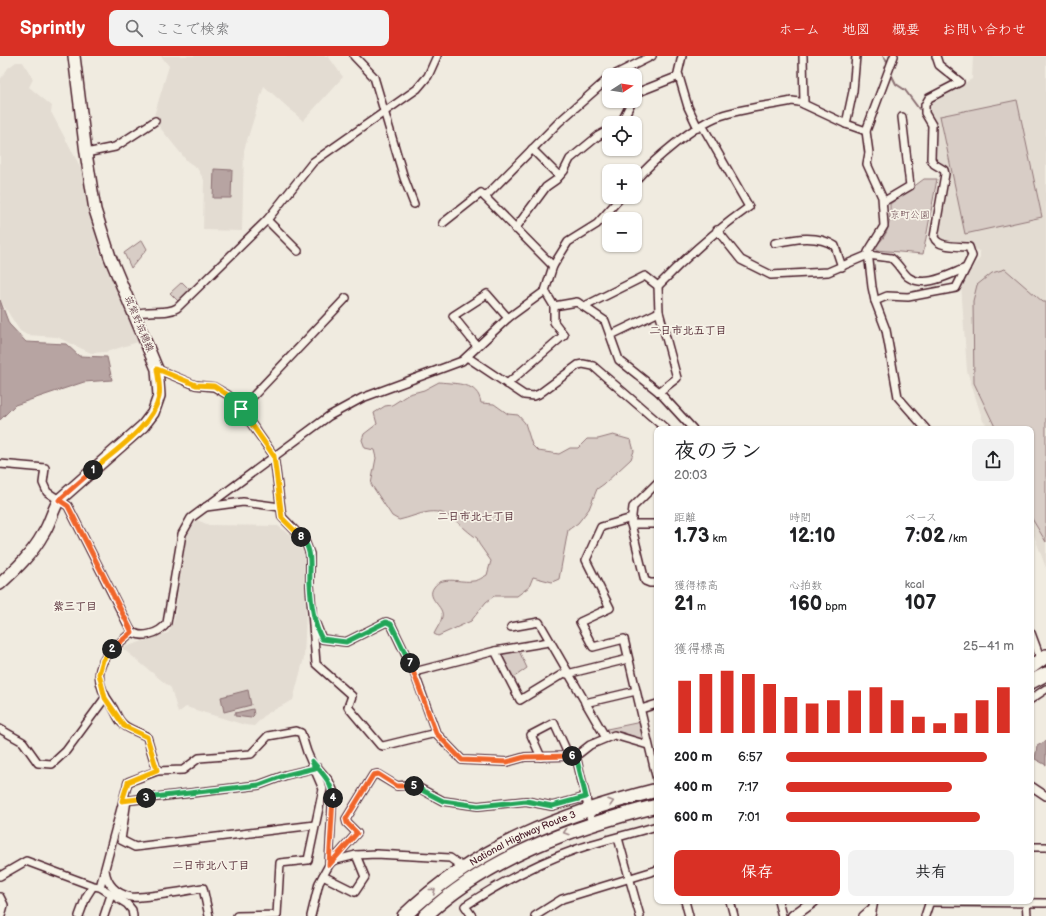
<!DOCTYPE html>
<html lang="ja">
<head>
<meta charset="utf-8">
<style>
	:root { --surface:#fff; --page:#f2f2f2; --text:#202124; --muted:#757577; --accent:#d93025 }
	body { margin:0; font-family:"Balsamiq Sans","Klee One",sans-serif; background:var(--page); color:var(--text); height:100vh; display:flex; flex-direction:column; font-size:15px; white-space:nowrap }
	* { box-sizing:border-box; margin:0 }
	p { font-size:13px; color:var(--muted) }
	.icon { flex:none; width:22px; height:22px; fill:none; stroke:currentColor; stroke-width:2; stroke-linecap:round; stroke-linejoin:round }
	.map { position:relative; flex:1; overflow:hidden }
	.panel { position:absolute; left:654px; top:370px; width:380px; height:478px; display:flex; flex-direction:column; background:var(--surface); border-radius:8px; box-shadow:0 1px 3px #0004 }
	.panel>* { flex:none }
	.needle { width:26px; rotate:78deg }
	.tools { position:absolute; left:602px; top:12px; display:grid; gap:8px }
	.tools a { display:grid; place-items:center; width:40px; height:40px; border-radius:8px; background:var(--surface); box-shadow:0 1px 3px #0004; font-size:20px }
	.pin { position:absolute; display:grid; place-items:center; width:34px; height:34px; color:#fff; margin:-17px; border-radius:8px; box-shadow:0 2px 6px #0006 }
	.km { position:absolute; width:20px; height:20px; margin:-10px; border-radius:50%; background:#222; color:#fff; font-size:11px; line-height:20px; text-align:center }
	.round { display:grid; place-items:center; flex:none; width:42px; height:42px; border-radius:8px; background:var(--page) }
	.summary { display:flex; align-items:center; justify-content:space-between; height:68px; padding:0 20px }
	h1 { font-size:22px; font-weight:800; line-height:30px }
	.figures { display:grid; grid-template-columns:repeat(3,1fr); gap:6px; height:68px; padding:4px 20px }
	.figures div { display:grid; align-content:center }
	.figures b { font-size:20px; font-weight:800 }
	.figures small { font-size:11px; font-weight:400 }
	.figures p { font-size:11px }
	.chart { height:112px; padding:8px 20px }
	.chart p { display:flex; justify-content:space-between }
	.chart svg { width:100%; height:72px; margin-top:4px; stroke:var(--accent); stroke-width:6 }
	.primary-button { display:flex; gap:8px; margin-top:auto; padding:8px 20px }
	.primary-button a { flex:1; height:46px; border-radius:8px; background:var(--accent); color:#fff; font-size:16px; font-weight:800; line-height:46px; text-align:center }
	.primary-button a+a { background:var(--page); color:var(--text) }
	ul { padding:0 20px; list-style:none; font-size:13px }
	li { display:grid; grid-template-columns:64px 48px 1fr; align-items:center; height:30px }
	li i { height:10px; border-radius:5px; background:var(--accent) }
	header { display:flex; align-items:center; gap:24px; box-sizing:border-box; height:56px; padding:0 20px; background:var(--accent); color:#fff }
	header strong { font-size:19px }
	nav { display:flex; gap:22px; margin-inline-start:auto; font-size:14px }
	.search { width:280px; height:36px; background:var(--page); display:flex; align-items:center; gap:10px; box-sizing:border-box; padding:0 14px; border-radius:8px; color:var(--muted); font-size:15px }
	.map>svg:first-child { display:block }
	.built { fill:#e3dcd2 }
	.green { fill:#d8cdc6; stroke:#917678 }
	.water { fill:#b7a4a2; stroke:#8b6f72 }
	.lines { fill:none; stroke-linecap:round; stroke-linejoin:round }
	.stream { stroke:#8b6f72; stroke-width:2 }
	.street-casing { stroke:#4a1f2b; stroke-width:10 }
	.secondary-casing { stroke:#4a1f2b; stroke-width:13 }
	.primary-casing { stroke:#4a1f2b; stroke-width:14 }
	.highway-casing { stroke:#4a1f2b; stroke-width:16 }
	.street { stroke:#f7f3e8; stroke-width:7 }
	.secondary { stroke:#f7f3e8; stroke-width:10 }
	.primary { stroke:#f7f3e8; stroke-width:11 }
	.highway { stroke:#f7f3e8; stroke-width:13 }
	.oneway { stroke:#a0898a }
	.split-1-casing { stroke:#fff; stroke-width:8 }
	.split-2-casing { stroke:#fff; stroke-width:8 }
	.split-3-casing { stroke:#fff; stroke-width:8 }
	.split-4-casing { stroke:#fff; stroke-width:8 }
	.split-5-casing { stroke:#fff; stroke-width:8 }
	.split-6-casing { stroke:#fff; stroke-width:8 }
	.split-7-casing { stroke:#fff; stroke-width:8 }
	.split-8-casing { stroke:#fff; stroke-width:8 }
	.split-9-casing { stroke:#fff; stroke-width:8 }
	.split-1 { stroke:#f5b400; stroke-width:5 }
	.split-2 { stroke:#f0652b; stroke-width:5 }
	.split-3 { stroke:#f5b400; stroke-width:5 }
	.split-4 { stroke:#22a559; stroke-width:5 }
	.split-5 { stroke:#f0652b; stroke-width:5 }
	.split-6 { stroke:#22a559; stroke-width:5 }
	.split-7 { stroke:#f0652b; stroke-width:5 }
	.split-8 { stroke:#22a559; stroke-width:5 }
	.split-9 { stroke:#f5b400; stroke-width:5 }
	.labels { text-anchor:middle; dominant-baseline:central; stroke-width:3.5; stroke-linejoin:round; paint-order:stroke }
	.park-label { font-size:10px; fill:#6e4a52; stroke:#f7f3e8 }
	.street-label { font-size:10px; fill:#4a1f2b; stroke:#f7f3e8 }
	.neighbourhood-label { font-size:11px; font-weight:bold; fill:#4a1f2b; stroke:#f7f3e8 }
</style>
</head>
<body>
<header>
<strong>Sprintly</strong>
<div class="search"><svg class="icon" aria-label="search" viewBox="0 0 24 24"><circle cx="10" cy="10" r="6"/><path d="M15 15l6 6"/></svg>ここで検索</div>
<nav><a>ホーム</a><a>地図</a><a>概要</a><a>お問い合わせ</a></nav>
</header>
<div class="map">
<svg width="1046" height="860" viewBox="0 0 1046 860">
	<rect width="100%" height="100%" fill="#f0ebe0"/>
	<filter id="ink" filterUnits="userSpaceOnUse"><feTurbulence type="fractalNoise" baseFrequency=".025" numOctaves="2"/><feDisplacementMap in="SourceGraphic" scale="8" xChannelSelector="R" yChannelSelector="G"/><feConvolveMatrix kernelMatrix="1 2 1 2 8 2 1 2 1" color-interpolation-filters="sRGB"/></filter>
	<g filter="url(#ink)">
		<g class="built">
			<path d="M161,0H328L343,21L303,65L264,30L244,94L242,175L203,174L204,124L197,112L187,105L153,63L169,10Z"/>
			<path d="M973,0H1046V512L1031,471V373H991L983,365L967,315L961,228L980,202V196L967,187L944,184L940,182L938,177L947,116L945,110L935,103L933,98L936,67L928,56L934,43L972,23Z"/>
			<path d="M16,6H23L33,23L29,31L52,50L51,56L83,116L86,137L100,198L120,234L141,285L106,296L91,297L57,281L27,279L20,275L0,244V24L8,12Z"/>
			<path d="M197,464L209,469L278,470L295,482L305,498L306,556L304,602L293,644L266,658L254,670L245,669L186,651L178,657L171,632L122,592L168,577L174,565L186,479Z"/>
		</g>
		<g class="green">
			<path d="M1017,44L1042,161L965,178L940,60Z"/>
			<path d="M924,123H937L923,198L876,194V189C890,179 890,164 890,148Z"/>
			<path d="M142,184L147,193L131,212L124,197Z"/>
			<path d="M1005,213L1043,246H1046V486L1031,461V373H996L974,327L973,245L977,229L992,217Z"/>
			<path d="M182,226L189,233L190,236L182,245H178L170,237Z"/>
			<path d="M439,326C457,328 478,326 481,347L494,348L508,358L518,359L525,367L532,389L538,395L559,398L570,392H578L587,383H598L613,379L631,384L634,395L631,403L604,428L597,433L589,453L578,467L568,474L559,523L552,526L533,521L529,531L517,540H494L486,546L471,565L438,580L434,578C436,573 441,567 442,561C445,550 425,543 434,531C442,519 461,527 473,525C478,525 483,521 487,519L491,505L479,488L477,482C462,473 450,453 429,456C419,457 409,462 399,464L392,460L371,428L376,402L374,394L365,392L362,384L364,378L377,368L374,357L385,350L392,349L409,338L424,334Z"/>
			<path d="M519,595L527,612L513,622L502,600L505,596Z"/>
			<path d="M641,666L645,682L640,683L621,676L608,677L607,673Z"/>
		</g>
		<g class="water">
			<path d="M214,113L232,114L231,142H213Z"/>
			<path d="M0,244L9,268L26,286L66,288L79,300L107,301L112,324L84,326L15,349L0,364Z"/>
			<path d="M248,634L251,649L224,656L221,641Z"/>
			<path d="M253,653L254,659L251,662L235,660V657Z"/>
			<path d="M1046,685V709L1035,703L1037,690Z"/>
		</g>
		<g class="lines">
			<g class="stream">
				<path d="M883,0L888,6"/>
				<path d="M891,18L896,28L905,34L919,53"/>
			</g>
			<defs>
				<g id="street">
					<path d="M354,0L374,21L404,122L414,148"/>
					<path d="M682,0L678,17L688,51L698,72"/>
					<path d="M803,0L804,48"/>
					<path d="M894,0L866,75L869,97L867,108L882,141L884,170L868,196L872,231L875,245L886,274L898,341L926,373"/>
					<path d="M614,19L652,0"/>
					<path d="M635,40L636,37L679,20"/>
					<path d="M621,67L632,45"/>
					<path d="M846,68L853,35L856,0"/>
					<path d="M532,93L559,120"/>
					<path d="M86,97L115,91L155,65"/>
					<path d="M635,125C652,105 695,68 720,60C743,52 769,50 792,45L799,46L846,68L866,75"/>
					<path d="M485,141L559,66L609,22"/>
					<path d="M883,146L910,130L902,61"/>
					<path d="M267,164L298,195"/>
					<path d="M443,167L481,137L553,210"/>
					<path d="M515,173L546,131L556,124L564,115L570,103L598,80L609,74"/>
					<path d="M717,174L741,204L771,219L828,216L868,199L891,202C898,207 902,216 908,221C925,233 950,218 966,212L972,200L969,191C958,190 938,192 934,181L945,118L944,114L934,108L931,103L932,69L925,57V49L929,42L960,26L939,9L936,0"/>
					<path d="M775,187C794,183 817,178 835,190L842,211"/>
					<path d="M545,235L554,250L577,246L605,265L619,304L659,336L693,373"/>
					<path d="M875,245L887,240L908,241L956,232L966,212"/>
					<path d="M585,250L645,220L658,230"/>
					<path d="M135,258C149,253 166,259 177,252L267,164L313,106L417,33L428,20L437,0"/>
					<path d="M611,279L659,256"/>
					<path d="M477,290L453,260L487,238L508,262"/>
					<path d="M467,301L524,339L534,340L539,338L578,309L583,308L593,310L666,373"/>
					<path d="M157,313L195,329L214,331L228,339L241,353L274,400L282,461L305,485L310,498V530L316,608L352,640L348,651L380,689L383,690L436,677"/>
					<path d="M507,328L564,279L554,266V250"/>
					<path d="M659,336L677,322L659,256L658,230C686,201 715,175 749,151L702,69"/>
					<path d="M241,353L346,242"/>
					<path d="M0,408L45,412L43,427L47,436L68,450L130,573C139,585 160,577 167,567L182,478L191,462L329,360L362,342L462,305L508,262L545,235L553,210L568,186L597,168L621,141"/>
					<path d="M657,427L633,451L631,468L645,525L650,527H657"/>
					<path d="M206,451L243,446L280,451"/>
					<path d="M632,462L601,471L586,504L610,552L580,566L593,591L624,583L657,724"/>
					<path d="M631,468H657"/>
					<path d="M316,568L322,583L346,586L386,566L391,568L414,616L436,677L462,704L507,706L525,701L576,700"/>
					<path d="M511,571L539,566L606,682"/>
					<path d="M132,576C105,599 85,614 112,650C116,655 117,663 123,668C129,674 140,676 147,681L157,715"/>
					<path d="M1031,577L1041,604"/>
					<path d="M495,595L520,644L566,616"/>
					<path d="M414,616L495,595L549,586"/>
					<path d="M567,618L628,603"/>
					<path d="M1031,643L1046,633"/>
					<path d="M585,647L636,635"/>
					<path d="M641,653L657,648"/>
					<path d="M0,673L23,686L38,707L52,708L66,695L105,642"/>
					<path d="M541,701L531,679L554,667L569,700"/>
					<path d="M318,712L329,725L333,734L329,808"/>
					<path d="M1031,730L1046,740"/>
					<path d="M127,744L121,784L135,791L315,769"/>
					<path d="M123,745L259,729L286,719L315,712"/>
					<path d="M592,768L576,700L590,689L614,679L648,689"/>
					<path d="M618,782L640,860"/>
					<path d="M1031,791H1046"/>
					<path d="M332,805L356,799L376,798L450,802L463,811"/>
					<path d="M105,814C107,829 117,838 131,841C142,843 189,834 203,832L209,860"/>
					<path d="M0,820L26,805L93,830L100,831L127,848L132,854L133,860"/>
					<path d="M323,820L355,836L365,821L356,799"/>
					<path d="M100,831L128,726L157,715L183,714L199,702L251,698L268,680L296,675L301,677L307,696L323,733L308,804L280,807L277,859L237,860"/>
					<path d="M0,841L4,849L1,860"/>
					<path d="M685,845L689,860"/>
					<path d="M730,845L734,860"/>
					<path d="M778,845L782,860"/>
					<path d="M1026,845L1027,860"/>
					<path d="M930,846L1046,847"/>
					<path d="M79,860L86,841L93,830"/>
					<path d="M104,860L111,839"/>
					<path d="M311,860L319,827L329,809L357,777L347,767L346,763L373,719L377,718L397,730L408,729L419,732L443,745L478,750L526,745L552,750L586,741"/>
					<path d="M472,860L465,850C500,827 537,807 577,793C603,784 631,778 657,770"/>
					<path d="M535,860L562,843L657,814"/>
					<path d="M863,860L871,853"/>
					<path d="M871,860L874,845"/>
					<path d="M925,860L930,845"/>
				</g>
				<path id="secondary" d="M793,860L814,845"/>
				<path id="primary" d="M0,528C16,513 32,498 43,478C50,468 52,455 59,444L143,370L153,357L159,340L157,313L110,201L95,154L86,97L74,0"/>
				<g id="highway">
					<path d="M1031,611L1046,600"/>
					<path d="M1031,626L1046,618"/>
					<path id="s1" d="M404,860C475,791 562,758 657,734"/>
					<path d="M425,860C490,800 573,771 657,750"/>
				</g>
			</defs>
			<use href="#street" class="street-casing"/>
			<use href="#secondary" class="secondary-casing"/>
			<use href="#primary" class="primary-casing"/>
			<use href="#highway" class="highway-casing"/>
			<use href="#street" class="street"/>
			<use href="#secondary" class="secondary"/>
			<use href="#primary" class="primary"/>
			<use href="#highway" class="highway"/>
		</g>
		<defs><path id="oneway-chevron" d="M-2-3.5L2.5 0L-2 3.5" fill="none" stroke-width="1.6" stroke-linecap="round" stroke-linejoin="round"/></defs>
		<g class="oneway">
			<use href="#oneway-chevron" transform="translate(611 746) rotate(-17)"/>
			<use href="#oneway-chevron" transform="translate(566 776) rotate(162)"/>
			<use href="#oneway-chevron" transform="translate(433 835) rotate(-39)"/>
		</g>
	</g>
	<g class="lines" filter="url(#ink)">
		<defs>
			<path id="split-1" d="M93,414C114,395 153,370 159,341C161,332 158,322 157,313L196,329L214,330L231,341L241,353"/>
			<path id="split-2" d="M93,414L59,444L68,450L132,576L112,593"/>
			<path id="split-3" d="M112,593L103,604L99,618L105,642L124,670L147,681L157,714L128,726L122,745L146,742"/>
			<path id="split-4" d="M146,742L259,729L286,719L315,712L312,705C322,717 332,726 333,742"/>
			<path id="split-5" d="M333,742L329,809L357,777L347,767L346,763L373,719L378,718L397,730H414"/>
			<path id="split-6" d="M414,730L443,745L478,750L526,745L552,750L586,741L576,700H572"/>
			<path id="split-7" d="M410,607L436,677L462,704L507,706L525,701L572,700"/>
			<path id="split-8" d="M301,481C314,494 309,512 310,528C311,546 313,568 322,583L346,586L386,566L391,568L410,607"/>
			<path id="split-9" d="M241,353L274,400L282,462L301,481"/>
		</defs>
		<use href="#split-1" class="split-1-casing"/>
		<use href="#split-2" class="split-2-casing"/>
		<use href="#split-3" class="split-3-casing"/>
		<use href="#split-4" class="split-4-casing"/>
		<use href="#split-5" class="split-5-casing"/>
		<use href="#split-6" class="split-6-casing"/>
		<use href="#split-7" class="split-7-casing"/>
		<use href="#split-8" class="split-8-casing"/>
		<use href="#split-9" class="split-9-casing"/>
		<use href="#split-1" class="split-1"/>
		<use href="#split-2" class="split-2"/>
		<use href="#split-3" class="split-3"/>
		<use href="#split-4" class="split-4"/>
		<use href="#split-5" class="split-5"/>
		<use href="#split-6" class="split-6"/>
		<use href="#split-7" class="split-7"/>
		<use href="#split-8" class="split-8"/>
		<use href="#split-9" class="split-9"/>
	</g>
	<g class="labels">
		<g class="park-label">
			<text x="910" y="159">京町公園</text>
		</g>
		<g class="street-label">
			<text transform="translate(139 268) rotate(67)">筑紫野筑穂線</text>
			<text stroke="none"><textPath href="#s1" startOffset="143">National Highway Route 3</textPath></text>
		</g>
		<g class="neighbourhood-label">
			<text x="688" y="274">二日市北五丁目</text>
			<text x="476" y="460">二日市北七丁目</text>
			<text x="75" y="550">紫三丁目</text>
			<text x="211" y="809">二日市北八丁目</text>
		</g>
	</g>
</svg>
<div class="tools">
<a><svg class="needle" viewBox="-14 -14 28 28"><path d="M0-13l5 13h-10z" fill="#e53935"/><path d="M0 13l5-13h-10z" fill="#757577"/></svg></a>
<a><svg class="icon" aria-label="locate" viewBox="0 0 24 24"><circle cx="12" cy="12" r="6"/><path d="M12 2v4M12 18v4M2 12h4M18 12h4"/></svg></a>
<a>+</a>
<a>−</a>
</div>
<div class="pin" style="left:241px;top:353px;background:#1e9e55"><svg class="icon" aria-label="arrive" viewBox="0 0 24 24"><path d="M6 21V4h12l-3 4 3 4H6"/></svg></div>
<b class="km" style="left:93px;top:414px">1</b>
<b class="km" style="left:112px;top:593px">2</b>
<b class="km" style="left:146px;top:742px">3</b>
<b class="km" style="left:333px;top:742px">4</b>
<b class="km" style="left:414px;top:730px">5</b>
<b class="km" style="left:572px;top:700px">6</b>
<b class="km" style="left:410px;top:607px">7</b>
<b class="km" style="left:301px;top:481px">8</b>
<section class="panel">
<div class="summary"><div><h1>夜のラン</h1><p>20:03</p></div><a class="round"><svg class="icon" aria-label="share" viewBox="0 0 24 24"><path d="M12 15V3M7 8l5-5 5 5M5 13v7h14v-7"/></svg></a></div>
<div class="figures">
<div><p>距離</p><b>1.73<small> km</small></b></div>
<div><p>時間</p><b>12:10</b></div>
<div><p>ペース</p><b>7:02<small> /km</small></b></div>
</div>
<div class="figures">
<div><p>獲得標高</p><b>21<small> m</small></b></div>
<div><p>心拍数</p><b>160<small> bpm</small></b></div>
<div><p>kcal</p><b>107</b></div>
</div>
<div class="chart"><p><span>獲得標高</span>25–41 m</p>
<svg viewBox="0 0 160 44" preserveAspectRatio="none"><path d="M5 44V12M15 44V8M25 44V6M35 44V8M45 44V14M55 44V22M65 44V26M75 44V24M85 44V18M95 44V16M105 44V24M115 44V34M125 44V38M135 44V32M145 44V24M155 44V16"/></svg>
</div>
<ul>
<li><b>200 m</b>6:57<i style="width:88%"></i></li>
<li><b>400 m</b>7:17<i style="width:73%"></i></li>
<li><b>600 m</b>7:01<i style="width:85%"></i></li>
</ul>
<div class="primary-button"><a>保存</a><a>共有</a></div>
</section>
</div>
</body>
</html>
